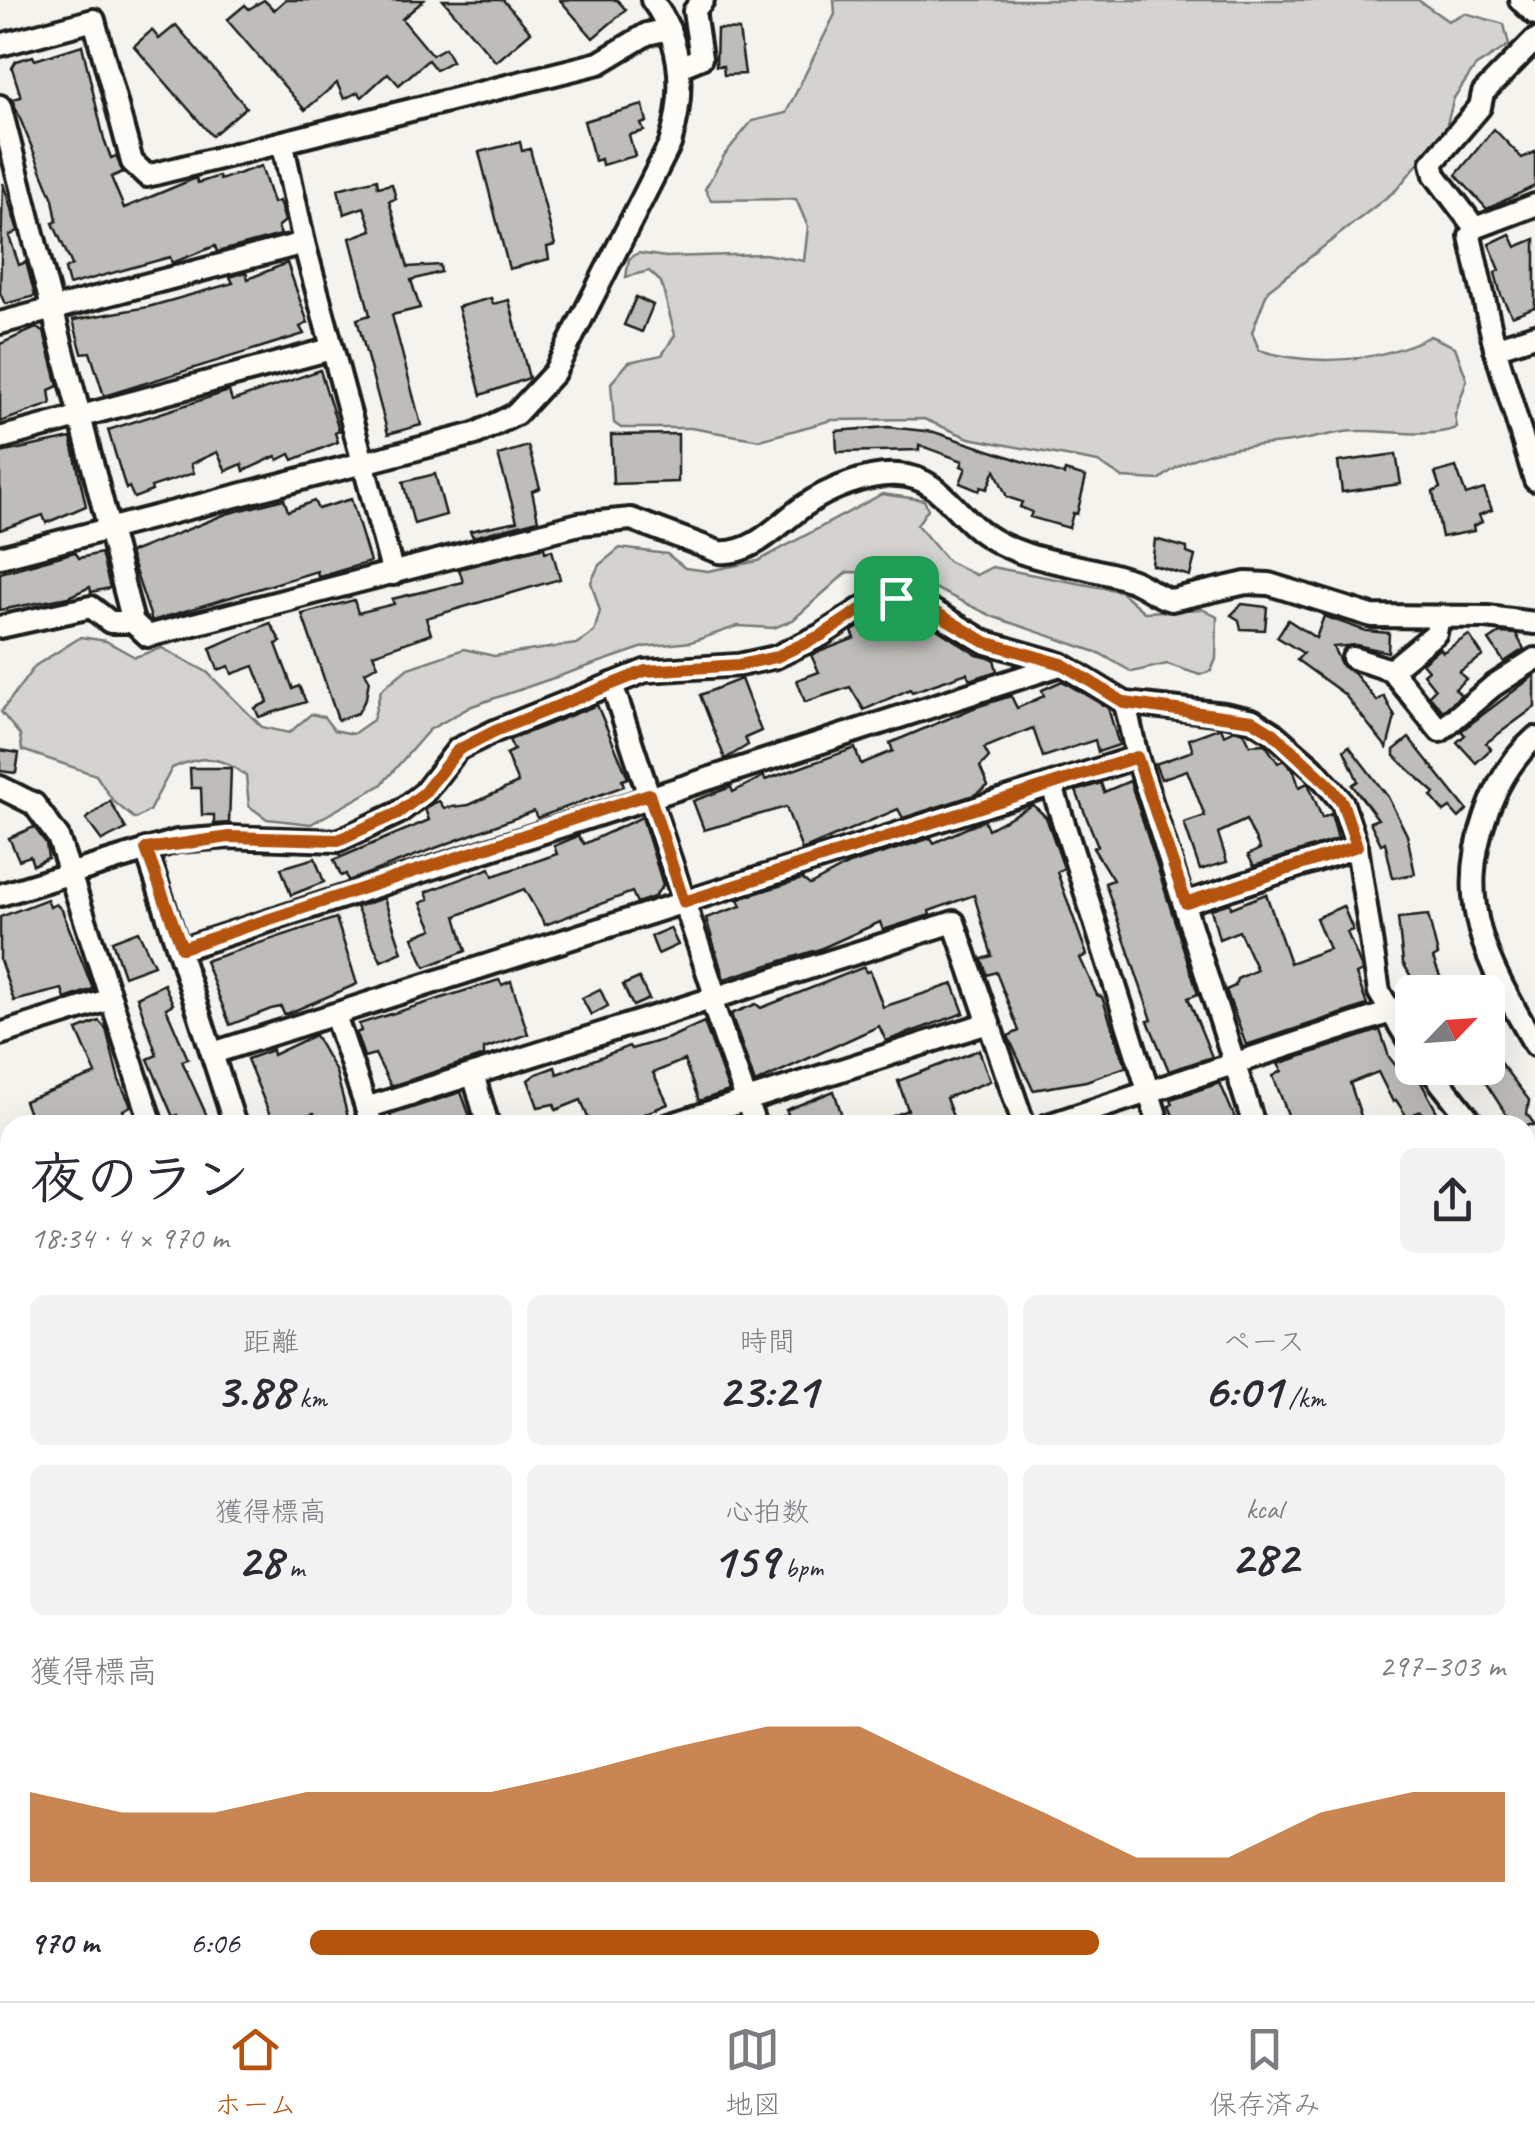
<!DOCTYPE html>
<html lang="ja">
<head>
<meta charset="utf-8">
<style>
	:root { --surface:#fff; --page:#f2f2f3; --text:#2b2b33; --muted:#7c7c81; --line:#e1e1e2; --accent:#b45309 }
	body { margin:0; font-family:Caveat,"Klee One",sans-serif; background:var(--page); color:var(--text); height:100vh; display:flex; flex-direction:column; font-size:38px; white-space:nowrap }
	* { box-sizing:border-box; margin:0 }
	p { font-size:32px; color:var(--muted) }
	.icon { flex:none; width:55px; height:55px; fill:none; stroke:currentColor; stroke-width:2; stroke-linecap:round; stroke-linejoin:round }
	.map { position:relative; flex:1; overflow:hidden }
	.drawer { position:absolute; left:0px; top:1115px; width:1535px; height:888px; display:flex; flex-direction:column; background:var(--surface); border-radius:30px 30px 0 0; box-shadow:0 10px 40px #0002 }
	.drawer>* { flex:none }
	.needle { width:65px; rotate:65deg }
	.fabs { position:absolute; left:1395px; top:975px; display:grid; gap:20px }
	.fabs a { display:grid; place-items:center; width:110px; height:110px; border-radius:15px; background:var(--surface); box-shadow:0 10px 40px #0002; font-size:50px }
	.pin { position:absolute; display:grid; place-items:center; width:85px; height:85px; color:#fff; margin:-42px; border-radius:20px; box-shadow:0 5px 15px #0006 }
	.round { display:grid; place-items:center; flex:none; width:105px; height:105px; border-radius:15px; background:var(--page) }
	.summary { display:flex; align-items:center; justify-content:space-between; height:170px; padding:0 30px }
	h1 { font-size:55px; font-weight:700; line-height:75px }
	.stats { display:grid; grid-template-columns:repeat(3,1fr); gap:15px; height:170px; padding:10px 30px }
	.stats div { display:grid; align-content:center; border-radius:15px; background:var(--page); text-align:center }
	.stats b { font-size:50px; font-weight:700 }
	.stats small { font-size:28px; font-weight:400 }
	.stats p { font-size:28px }
	.chart { height:280px; padding:20px 30px }
	.chart p { display:flex; justify-content:space-between }
	.chart svg { width:100%; height:180px; margin-top:10px; fill:var(--accent); opacity:.7 }
	ul { padding:0 30px; list-style:none; font-size:32px }
	li { display:grid; grid-template-columns:160px 120px 1fr; align-items:center; height:75px }
	li i { height:25px; border-radius:12px; background:var(--accent) }
	.tab-bar { display:flex; justify-content:space-around; align-items:center; height:140px; border-top:2px solid var(--line); background:var(--surface); font-size:28px; color:var(--muted) }
	.tab-bar a { display:grid; justify-items:center; gap:5px }
	.tab-bar .selected { color:var(--accent) }
	.map>svg:first-child { display:block }
	.green { fill:#d4d3cf; stroke:#787876; stroke-width:2.5 }
	.building { fill:#bebdba; stroke:#1c1c1c; stroke-width:2.5 }
	.lines { fill:none; stroke-linecap:round; stroke-linejoin:round }
	.minor-casing { stroke:#1c1c1c; stroke-width:28 }
	.minor { stroke:#fdfcf7; stroke-width:20 }
	.route-casing { stroke:#fff; stroke-width:20 }
	.route { stroke:#b45309; stroke-width:12 }
</style>
</head>
<body>
<div class="map">
<svg width="1535" height="2001" viewBox="0 0 1535 2001">
	<rect width="100%" height="100%" fill="#f4f3ee"/>
	<filter id="ink" filterUnits="userSpaceOnUse"><feTurbulence type="fractalNoise" baseFrequency=".01" numOctaves="2"/><feDisplacementMap in="SourceGraphic" scale="20" xChannelSelector="R" yChannelSelector="G"/><feConvolveMatrix kernelMatrix="1 2 1 2 8 2 1 2 1" color-interpolation-filters="sRGB"/></filter>
	<g filter="url(#ink)">
		<g class="green">
			<path d="M834,0H1418L1448,21L1465,13L1504,24L1509,45L1475,67L1454,98L1445,131L1396,190L1268,290L1252,332L1259,350C1313,367 1380,362 1430,336L1455,347L1467,380L1455,415L1457,428C1425,439 1392,430 1358,431C1338,431 1317,438 1297,441C1244,449 1204,443 1159,480L1123,478L1098,462L969,438L924,419L832,420L760,440L691,428H621L614,423L611,383L629,362L662,355L675,335L661,282L649,271L626,277L629,259L638,253L666,257L765,254L804,261L808,227L796,199L711,200L705,189L725,154L752,121L786,113L835,14Z"/>
			<path d="M882,494L924,500L928,509L917,525L948,561L976,575L992,567L1120,591L1144,612L1202,609L1217,617L1216,659L1211,671L1200,675L1167,664L1132,672L1099,653L994,617L924,583L887,573L847,572L793,620L774,628L738,626L691,642L644,647L472,706L429,730L381,785L311,824L267,819L249,806L246,776C219,755 203,755 172,768L149,811L135,819L113,801L96,775L22,750L20,735L1,712L35,666L81,637L106,641L135,657L162,648L207,672L262,727L289,733L311,714L324,717L334,730L353,734L373,720L381,690L408,668L464,649L494,656L576,644L594,632L600,611L591,582L599,565L620,548L667,554L685,568L708,571L758,561Z"/>
			<path d="M1535,1447V1628H1525V1454Z"/>
			<path d="M534,1993L783,1992L790,2001H515Z"/>
			<path d="M831,1993H936L935,2001H830Z"/>
		</g>
		<g class="building">
			<path d="M264,0L274,10L285,0H424L402,19L432,55L445,48L452,61L436,70L428,60L399,85L388,73L362,97L358,92L344,99L337,83L305,110L227,20L245,5L249,9Z"/>
			<path d="M443,0H503L531,32L496,62Z"/>
			<path d="M560,0H617L626,10L593,38Z"/>
			<path d="M176,25L246,107L212,136L134,46L152,30L159,39Z"/>
			<path d="M717,29L739,30L745,74L724,75L723,66H716Z"/>
			<path d="M82,45L104,139L111,158L116,156L123,172L111,177L124,208L196,178L198,183L219,176L220,180L261,166L273,203L279,201L285,221L278,227L281,235L217,252L215,246L172,263L170,257L69,285L65,269L72,265L53,223L57,221L53,199L12,99L21,97L12,68L16,61L33,56L35,60Z"/>
			<path d="M643,105L647,122L641,124L644,131L629,135L635,156L602,165L601,159L595,161L584,121Z"/>
			<path d="M1494,129L1522,158L1535,152V186L1487,209L1456,175Z"/>
			<path d="M520,142L522,151L530,149L555,245L547,247L549,259L509,269L479,152Z"/>
			<path d="M377,179L378,187L392,184L396,199L389,201L408,267L440,265L441,272L411,280L420,308L392,315L421,425L388,434L357,319L370,315L350,238L372,230L364,207L344,214L338,189Z"/>
			<path d="M3,183L18,231L9,236L19,265L26,262L35,296L5,304L0,293Z"/>
			<path d="M1510,234L1516,247L1535,239V307L1512,316L1501,295L1495,273L1500,270L1489,244Z"/>
			<path d="M287,263L308,323L300,327L304,334L104,396L90,352L82,353L73,320L148,307L233,283L230,277L246,272L248,279Z"/>
			<path d="M636,297L653,305L642,332L624,325Z"/>
			<path d="M491,298L493,304L509,300L529,378L481,395L458,307Z"/>
			<path d="M36,328L44,332L58,386L49,390L51,404L0,422V344Z"/>
			<path d="M320,370L339,431L335,433L338,442L293,460L290,454L278,460L276,456L244,471L242,464L226,471L217,452L191,464L194,473L151,487L152,491L134,498L129,487L126,489L108,430L229,391L232,401Z"/>
			<path d="M888,427L934,432L1064,475L1065,471L1086,477L1077,514L1073,513L1069,528L1030,517L1032,512L1020,507L1022,502L1007,497L995,470L987,489L981,487L979,491L960,483L966,468L961,466L963,461L919,445V450L837,452L836,431Z"/>
			<path d="M678,434V482L613,484L611,435Z"/>
			<path d="M71,438L86,506L46,523L43,515L0,530V453Z"/>
			<path d="M528,446L540,488L532,491L538,520L473,537L470,531L517,521L498,455Z"/>
			<path d="M1396,454L1401,484L1342,492L1338,462Z"/>
			<path d="M1456,467L1466,495L1484,489L1492,510L1479,515L1482,522L1473,526L1474,531L1442,537L1433,492L1440,488L1435,473Z"/>
			<path d="M435,474L446,515L414,524L403,482Z"/>
			<path d="M284,499L288,511L314,501L318,509L351,499L370,562L318,577L317,571L152,621L129,553L226,514Z"/>
			<path d="M1155,539L1187,548V553L1195,556L1190,576L1152,565Z"/>
			<path d="M544,547L545,552L552,550L560,579L426,618L431,634L373,654L378,665L365,672L369,680L366,698L358,713L338,720L302,614L354,600L358,613L394,604L392,599L463,582L459,569Z"/>
			<path d="M75,552L79,558L101,553L110,588L91,592L90,587L68,597L0,610V573Z"/>
			<path d="M1242,604L1267,607L1265,630L1241,629L1239,620L1231,615Z"/>
			<path d="M888,613L896,630L917,620L924,627L929,624L977,655L994,659L997,671L970,680L967,673L912,692L910,689L864,710L850,687L805,702L797,680L819,672L811,655L855,638L852,631Z"/>
			<path d="M1324,616L1366,631L1389,633L1388,652L1356,645L1333,647L1342,666L1354,673L1377,701L1384,696L1395,717L1387,748L1344,694L1297,660L1303,653L1277,637L1288,620L1316,638Z"/>
			<path d="M270,623L281,642L276,644L293,689L299,686L306,702L259,717L255,708L268,702L254,666L232,674L229,666L218,670L210,648Z"/>
			<path d="M1500,633L1516,634L1524,649L1504,662L1489,640Z"/>
			<path d="M1469,635L1483,656L1459,672L1466,679L1455,689L1461,695L1443,711L1429,695L1435,689L1423,674L1428,670L1422,663L1440,648L1443,652Z"/>
			<path d="M1535,675V707L1486,743L1491,749L1476,763L1457,742L1465,735L1461,731Z"/>
			<path d="M741,679L761,731L745,738L748,745L725,759L700,695Z"/>
			<path d="M1062,681L1108,708L1119,745L1098,752L1095,740L1043,757L1033,728L984,748L989,757L980,767L988,786L974,795L903,818L898,809L802,850L786,807L704,830L693,801L731,787L733,792L764,776L765,780L855,748L861,764L893,751L890,743L976,707L1011,696L1017,708L1044,696L1042,690Z"/>
			<path d="M597,705L628,778L622,780L624,786L537,818L534,811L348,881L346,874L341,876L334,860L429,820L425,809L432,804L439,801L444,808L469,805L518,783L506,754L514,750L509,740Z"/>
			<path d="M1221,727L1224,735L1235,730L1244,732L1250,745L1265,744L1278,763L1284,760L1294,771L1299,787L1308,783L1322,818L1331,814L1338,839L1254,866L1248,855L1260,849L1246,820L1218,833L1227,862L1200,870L1184,823L1205,816L1187,770L1161,779L1155,764L1193,751L1189,739Z"/>
			<path d="M1409,738L1467,810L1459,818L1450,808L1444,812L1431,796L1435,793L1394,756V750Z"/>
			<path d="M1349,746L1388,797L1407,835L1415,874L1393,878L1385,842L1381,844L1370,822L1378,819L1352,785L1358,781L1344,750Z"/>
			<path d="M0,750L19,753L16,773L0,771Z"/>
			<path d="M190,768H231L229,823L214,824V815H202L201,788H191Z"/>
			<path d="M1130,781L1198,994L1188,998L1212,1057L1169,1071L1148,1021L1152,1020L1105,883L1113,880L1093,848L1098,846L1076,791L1101,783L1104,792Z"/>
			<path d="M110,801L126,829L102,841L86,819Z"/>
			<path d="M1033,805L1046,817L1064,868L1057,872L1087,955L1080,958L1097,995L1102,997L1126,1067L1086,1081L1033,1090L1008,1036L1019,1031L996,972L987,975L982,959L992,956L974,895L929,911L930,915L883,930L880,922L820,949L724,979L706,918L741,906L738,900L747,896L802,879L810,885L849,864L931,838L934,843L984,820L988,829Z"/>
			<path d="M642,817L663,885L654,897L637,903L632,892L545,925L524,889L456,916L466,951L425,967L413,937L433,929L421,903L429,899L426,892L490,868L493,876L557,854L554,846L578,836L584,844Z"/>
			<path d="M34,827L46,843L48,858L33,865L30,856L19,860L9,838Z"/>
			<path d="M315,858L324,882L291,895L281,868Z"/>
			<path d="M1266,894L1290,963L1329,949L1316,918L1343,906L1353,930L1347,932L1361,966L1362,971L1356,974L1367,1005L1246,1045L1226,990L1235,986L1237,979L1257,970L1239,931L1219,939L1211,909L1230,903L1231,908Z"/>
			<path d="M384,898L402,952L381,961L356,907Z"/>
			<path d="M47,899L50,907L56,904L62,910L93,989L65,999L62,989L14,1001L0,960V917Z"/>
			<path d="M1428,915L1438,955L1433,958L1446,992H1420L1403,963L1398,918Z"/>
			<path d="M336,918L357,984L289,1013L284,1014L281,1007L271,1009L230,1025L205,961Z"/>
			<path d="M670,928L678,945L658,954L651,936Z"/>
			<path d="M138,931L154,965L124,976L112,941Z"/>
			<path d="M864,967L866,972L870,971L883,1007L953,984L964,1013L886,1041L879,1026L755,1083L731,1014L756,1004L761,1008Z"/>
			<path d="M639,978L649,999L633,1006L623,985Z"/>
			<path d="M499,980L502,985L511,981L528,1034L484,1049V1056L391,1086L375,1054L364,1057L356,1033L361,1031L359,1024Z"/>
			<path d="M164,984L173,1004L166,1008L188,1059L182,1061L211,1125H181L177,1115L173,1117L148,1059L157,1055L137,997Z"/>
			<path d="M600,989L608,1006L591,1015L582,998Z"/>
			<path d="M99,1021L106,1029L119,1080L131,1106L123,1110L125,1115L103,1125H33L24,1101L96,1074L77,1030Z"/>
			<path d="M704,1022L729,1091L699,1101L684,1060L653,1073L668,1104L627,1121L625,1116L604,1125L601,1119L590,1123L581,1100L556,1110L554,1104L538,1107L528,1080L536,1074L555,1067L557,1074L629,1046L631,1049L669,1038Z"/>
			<path d="M1380,1030L1389,1057L1396,1066L1401,1064L1407,1080L1416,1073L1444,1125H1427L1421,1111L1407,1117L1396,1100L1393,1102L1378,1072L1350,1083L1364,1125H1292L1273,1076L1282,1071L1278,1064Z"/>
			<path d="M315,1035L336,1072L350,1125H318L314,1113L274,1125L247,1059L272,1050L273,1055Z"/>
			<path d="M1488,1047L1529,1100L1527,1114L1535,1125H1513L1476,1068H1488Z"/>
			<path d="M979,1050L990,1081L946,1098L956,1125H871L908,1110L898,1081Z"/>
			<path d="M1220,1083L1238,1125H1177L1169,1106L1173,1104L1171,1099Z"/>
			<path d="M834,1091L845,1125H768L788,1114L786,1110Z"/>
			<path d="M461,1092L473,1125H394L390,1115Z"/>
		</g>
		<g class="lines">
			<defs>
				<g id="minor">
					<path d="M1520,0L1535,14"/>
					<path d="M0,45L94,20L132,162L147,176L599,63L647,34L669,29"/>
					<path d="M679,67L701,58L694,11L703,0"/>
					<path d="M0,106L133,622"/>
					<path d="M283,145L304,243L393,574"/>
					<path d="M1535,205L1475,228L1470,236L1495,348L1535,480"/>
					<path d="M1475,228L1435,175L1432,163L1480,107L1483,93L1535,40"/>
					<path d="M0,323L304,243"/>
					<path d="M1495,348L1535,335"/>
					<path d="M0,438L331,349"/>
					<path d="M0,557L475,434L516,414L554,373L670,144C685,94 684,43 652,0"/>
					<path d="M0,627L91,607L110,622H133L148,636L579,524L631,519L719,552C754,555 778,524 804,506C828,489 868,473 898,475C940,477 953,513 984,534C1027,564 1082,563 1130,580C1145,585 1155,596 1171,600L1246,583L1269,584L1372,616L1487,617L1535,623"/>
					<path d="M1353,658L1391,670L1440,731L1493,686L1535,659"/>
					<path d="M1391,670L1436,633L1439,617"/>
					<path d="M612,684L716,998"/>
					<path d="M1125,703L1137,757L1254,1125"/>
					<path d="M1535,738C1512,758 1496,787 1486,815C1453,908 1490,966 1535,1045"/>
					<path d="M1052,786L1159,1125"/>
					<path d="M0,787L34,804L58,837L152,1125"/>
					<path d="M146,849L235,1125"/>
					<path d="M0,895L177,841L229,837L338,841L398,813L424,793L458,749L495,731L645,671L739,665L776,657L821,635L875,600L896,597L925,606L985,642L1061,664L1125,703L1224,714L1252,720L1273,733L1313,768L1342,802L1357,847L1379,992L1412,1046"/>
					<path d="M1186,903L1357,847"/>
					<path d="M182,949L1060,665"/>
					<path d="M711,999L755,1125"/>
					<path d="M335,1015L372,1125"/>
					<path d="M0,1034L111,999"/>
					<path d="M213,1053L1137,757"/>
					<path d="M1429,1068L1474,1125"/>
					<path d="M473,1074L488,1125"/>
					<path d="M366,1108L954,922L1024,1125"/>
					<path d="M669,1125L988,1023"/>
					<path d="M1048,1125L1388,1013"/>
					<path d="M0,1172L10,1168"/>
					<path d="M1525,1191L1535,1203"/>
					<path d="M0,1211L10,1220"/>
					<path d="M0,1318L10,1320"/>
					<path d="M1525,1395L1535,1374"/>
					<path d="M0,1426L10,1428"/>
					<path d="M0,1567L10,1583"/>
					<path d="M1525,1725L1535,1726"/>
					<path d="M0,1754L10,1687"/>
					<path d="M1525,1786L1535,1789"/>
					<path d="M0,1787L10,1789"/>
					<path d="M1525,1888L1535,1889"/>
					<path d="M0,1912L10,1913"/>
					<path d="M0,1973L10,1985"/>
					<path d="M17,1992L25,2001"/>
					<path d="M801,1992L813,2001"/>
					<path d="M1449,1992L1507,2001"/>
					<path d="M370,2001L371,1992"/>
					<path d="M485,2001L492,1992"/>
					<path d="M944,2001L945,1992"/>
					<path d="M1360,2001L1362,1992"/>
				</g>
			</defs>
			<use href="#minor" class="minor-casing"/>
			<use href="#minor" class="minor"/>
		</g>
	</g>
	<g class="lines" filter="url(#ink)">
		<defs>
			<path id="route" d="M896,598L925,606L985,642L1062,664L1125,703L1252,720L1273,733L1328,784L1342,802L1357,846L1186,903L1137,757L684,902L649,794L182,948L146,849L229,837L338,840L398,813L424,793L458,750L495,731L645,671L739,665L776,657L822,635L875,600Z"/>
		</defs>
		<use href="#route" class="route-casing"/>
		<use href="#route" class="route"/>
	</g>
</svg>
<div class="fabs">
<a><svg class="needle" viewBox="-14 -14 28 28"><path d="M0-13l5 13h-10z" fill="#e53935"/><path d="M0 13l5-13h-10z" fill="#7c7c81"/></svg></a>
</div>
<div class="pin" style="left:896px;top:598px;background:#1e9e55"><svg class="icon" aria-label="arrive" viewBox="0 0 24 24"><path d="M6 21V4h12l-3 4 3 4H6"/></svg></div>
<section class="drawer">
<div class="summary"><div><h1>夜のラン</h1><p>18:34 · 4 × 970 m</p></div><a class="round"><svg class="icon" aria-label="share" viewBox="0 0 24 24"><path d="M12 15V3M7 8l5-5 5 5M5 13v7h14v-7"/></svg></a></div>
<div class="stats">
<div><p>距離</p><b>3.88<small> km</small></b></div>
<div><p>時間</p><b>23:21</b></div>
<div><p>ペース</p><b>6:01<small> /km</small></b></div>
</div>
<div class="stats">
<div><p>獲得標高</p><b>28<small> m</small></b></div>
<div><p>心拍数</p><b>159<small> bpm</small></b></div>
<div><p>kcal</p><b>282</b></div>
</div>
<div class="chart"><p><span>獲得標高</span>297–303 m</p>
<svg viewBox="0 0 160 44" preserveAspectRatio="none"><path d="M0 44V22L10 27L20 27L30 22L40 22L50 22L60 17L70 11L80 6L90 6L100 17L110 27L120 38L130 38L140 27L150 22L160 22V44z"/></svg>
</div>
<ul>
<li><b>970 m</b>6:06<i style="width:66%"></i></li>
</ul>
</section>
</div>
<nav class="tab-bar">
<a class="selected"><svg class="icon" aria-label="home" viewBox="0 0 24 24"><path d="M3 11l9-7 9 7M6 9v11h12V9"/></svg>ホーム</a>
<a><svg class="icon" aria-label="map" viewBox="0 0 24 24"><path d="M3 6l6-2 6 2 6-2v14l-6 2-6-2-6 2zM9 4v14M15 6v14"/></svg>地図</a>
<a><svg class="icon" aria-label="saved" viewBox="0 0 24 24"><path d="M7 4h10v16l-5-4-5 4z"/></svg>保存済み</a>
</nav>
</body>
</html>
